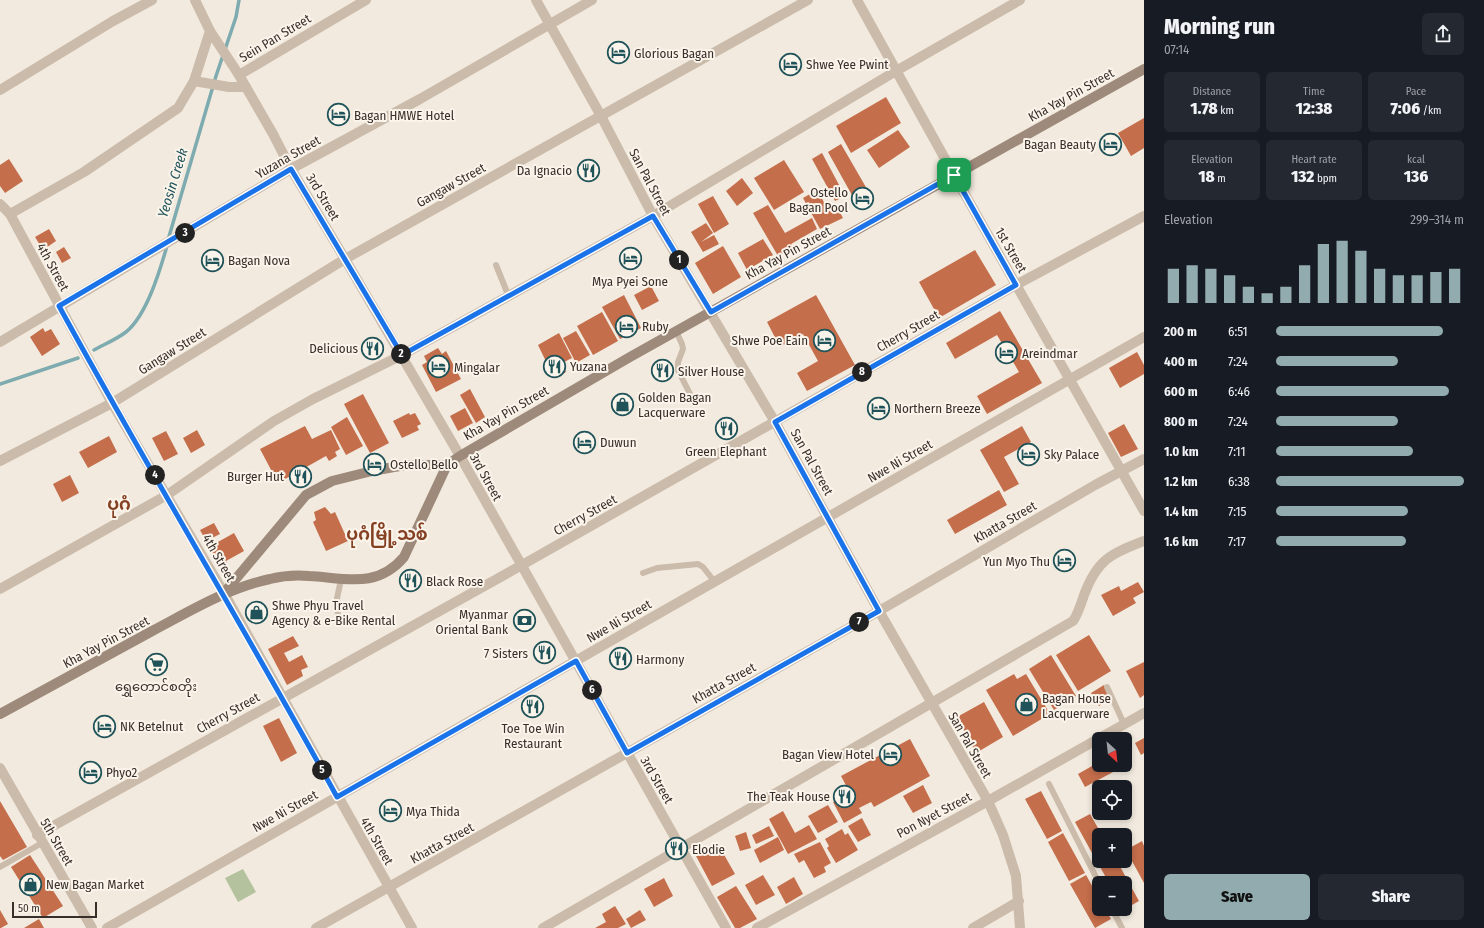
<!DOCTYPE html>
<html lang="en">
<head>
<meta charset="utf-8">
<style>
	:root { --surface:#171b24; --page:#242831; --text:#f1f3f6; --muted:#9ea1a6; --accent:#92abaf }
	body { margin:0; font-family:"Fira Sans Condensed","Noto Sans Myanmar",sans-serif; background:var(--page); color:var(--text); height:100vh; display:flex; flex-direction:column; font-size:15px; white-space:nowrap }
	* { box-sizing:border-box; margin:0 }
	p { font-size:13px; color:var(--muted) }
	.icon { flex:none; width:22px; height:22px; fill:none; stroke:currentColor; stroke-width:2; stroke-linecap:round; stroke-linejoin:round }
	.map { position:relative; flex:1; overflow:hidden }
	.drawer { display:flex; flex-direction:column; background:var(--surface); width:340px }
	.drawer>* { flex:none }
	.needle { width:26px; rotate:153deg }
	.tools { position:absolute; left:1092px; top:732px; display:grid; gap:8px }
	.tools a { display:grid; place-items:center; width:40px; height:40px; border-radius:6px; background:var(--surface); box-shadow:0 2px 6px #0003; font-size:20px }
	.scale { position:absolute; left:12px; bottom:10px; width:85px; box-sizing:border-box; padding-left:4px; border:2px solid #382f2a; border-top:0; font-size:11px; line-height:14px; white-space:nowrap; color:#382f2a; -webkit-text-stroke:3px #faf4eb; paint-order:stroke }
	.pin { position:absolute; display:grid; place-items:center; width:34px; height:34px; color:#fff; margin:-17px; border-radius:8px; box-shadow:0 2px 6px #0006 }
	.km { position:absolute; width:20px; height:20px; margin:-10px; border-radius:50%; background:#222; color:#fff; font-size:11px; line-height:20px; text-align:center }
	.round { display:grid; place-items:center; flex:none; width:42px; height:42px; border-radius:6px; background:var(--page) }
	.overview { display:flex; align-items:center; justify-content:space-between; height:68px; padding:0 20px }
	h1 { font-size:22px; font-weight:800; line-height:30px }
	.metrics { display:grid; grid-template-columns:repeat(3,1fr); gap:6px; height:68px; padding:4px 20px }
	.metrics div { display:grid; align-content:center; border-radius:6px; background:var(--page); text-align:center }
	.metrics b { font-size:17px; font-weight:800 }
	.metrics small { font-size:11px; font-weight:400 }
	.metrics p { font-size:11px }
	.chart { height:112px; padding:8px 20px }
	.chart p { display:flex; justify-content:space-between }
	.chart svg { width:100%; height:72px; margin-top:4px; stroke:var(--accent); stroke-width:6 }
	.cta { display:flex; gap:8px; margin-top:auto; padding:8px 20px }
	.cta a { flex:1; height:46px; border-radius:6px; background:var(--accent); color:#111; font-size:16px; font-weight:800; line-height:46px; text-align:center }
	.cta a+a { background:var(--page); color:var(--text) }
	ul { padding:0 20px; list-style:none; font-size:13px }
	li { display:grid; grid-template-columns:64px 48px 1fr; align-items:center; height:30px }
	li i { height:10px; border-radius:5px; background:var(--accent) }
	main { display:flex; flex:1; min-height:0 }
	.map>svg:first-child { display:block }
	.green { fill:#b4c29e }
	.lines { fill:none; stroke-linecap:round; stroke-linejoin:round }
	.stream { stroke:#7dabaf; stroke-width:3.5 }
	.building { fill:#c46e4b }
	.lane { stroke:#cbbbaa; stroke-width:6 }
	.street { stroke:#cbbbaa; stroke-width:10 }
	.secondary { stroke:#9e8a7b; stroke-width:10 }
	.route-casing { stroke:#fff; stroke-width:8 }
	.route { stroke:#1a73e8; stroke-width:5 }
	.labels { text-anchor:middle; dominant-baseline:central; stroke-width:4; stroke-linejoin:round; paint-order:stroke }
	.street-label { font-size:13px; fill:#382f2a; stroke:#faf4eb }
	.poi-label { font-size:13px; fill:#382f2a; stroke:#faf4eb; text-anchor:start }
	.water-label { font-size:14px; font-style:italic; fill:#1f5359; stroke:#faf4eb }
	.district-label { font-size:17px; font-weight:bold; fill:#864023; stroke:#faf4eb }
</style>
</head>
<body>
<main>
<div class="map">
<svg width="1144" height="928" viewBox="0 0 1144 928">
	<rect width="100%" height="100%" fill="#f2eade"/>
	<path class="green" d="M243,869L256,892L238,902L225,878Z"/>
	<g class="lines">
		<g class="stream">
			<path d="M168,240L216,76L236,17L239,0"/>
			<path d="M94,350C105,344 117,339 126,332C147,315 160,270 167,246"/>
			<path d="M0,384L78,358"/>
		</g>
	</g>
	<g class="building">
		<path d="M886,97L901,123L851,153L836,126Z"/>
		<path d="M1144,118V148L1131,156L1118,133Z"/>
		<path d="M898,130L910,147L879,168L867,150Z"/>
		<path d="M841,144L867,189L853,197L828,152Z"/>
		<path d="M822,153L845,196L835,201L812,159Z"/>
		<path d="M9,159L23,181L5,193L0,186V165Z"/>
		<path d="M784,160L804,192L774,210L754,178Z"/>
		<path d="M742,178L753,193L737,206L726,191Z"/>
		<path d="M817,190L829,211L837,207L843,218L820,229L803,198Z"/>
		<path d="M713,196L729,224L714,233L698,204Z"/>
		<path d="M768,205L785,233L812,218L817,229L791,244L793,248L778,256L753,213Z"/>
		<path d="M706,223L713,233L701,242L714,235L719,244L703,252L691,232Z"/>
		<path d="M49,229L56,241L43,250L35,237Z"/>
		<path d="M763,239L773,255L747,270L738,253Z"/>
		<path d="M723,246L741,277L713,294L695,263Z"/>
		<path d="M64,247L71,258L62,263L56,252Z"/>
		<path d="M975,250L996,285L939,318L919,282Z"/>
		<path d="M651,286L659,301L642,310L634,295Z"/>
		<path d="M624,295L641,328L620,339L602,307Z"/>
		<path d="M816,295L855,365L807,391L797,373L818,361L803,334L780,347L767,322Z"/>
		<path d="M1000,311L1042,383L987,414L977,396L1019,372L997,335L955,359L946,343Z"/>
		<path d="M602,312L618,341L593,355L577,326Z"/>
		<path d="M43,328L45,332L51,329L60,344L42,356L30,337Z"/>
		<path d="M576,331L590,355L576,363L563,338Z"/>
		<path d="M559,333L572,358L562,363L566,372L554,378L538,345Z"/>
		<path d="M438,348L442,354L446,351L461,379L436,392L422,365L427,362L424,356Z"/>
		<path d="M1137,352L1144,365V374L1120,388L1109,368Z"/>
		<path d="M470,389L485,417L476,423L460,395Z"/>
		<path d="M363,394L389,443L370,453L344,404Z"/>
		<path d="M465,408L473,423L458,431L450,416Z"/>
		<path d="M409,413L410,415L415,413L421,424L417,426L419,430L402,438L393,421Z"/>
		<path d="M347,417L363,446L346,455L331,427Z"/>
		<path d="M1124,424L1138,449L1121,457L1108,433Z"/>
		<path d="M305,426L312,439L331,430L340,449L335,452L337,456L329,461L326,456L278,483L260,449Z"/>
		<path d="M1022,426L1031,442L1004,457L1019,484L1004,492L980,450Z"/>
		<path d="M197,430L205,445L191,453L183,438Z"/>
		<path d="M166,431L178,454L164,461L152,438Z"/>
		<path d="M109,436L117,452L88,468L79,452Z"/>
		<path d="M70,475L79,493L62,502L53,484Z"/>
		<path d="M999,490L1007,505L955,534L947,520Z"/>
		<path d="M325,507L331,514L335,512L348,541L326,551L313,522L316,520L314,512Z"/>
		<path d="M214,523L220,534L206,541L200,530Z"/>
		<path d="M234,533L244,551L226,561L227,564L221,568L209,547Z"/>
		<path d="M1138,582L1144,592L1133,598L1136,603L1113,616L1101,595L1119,586L1121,591Z"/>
		<path d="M1089,635L1111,671L1078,691L1056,655Z"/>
		<path d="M293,636L299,646L284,653L289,662L302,655L308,667L301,670L303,676L287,685L268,649Z"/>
		<path d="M1051,655L1076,696L1054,710L1029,669Z"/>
		<path d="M1144,662V695L1140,698L1126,671Z"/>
		<path d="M1014,674L1017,679L1026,674L1050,714L1013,736L986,690Z"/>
		<path d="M1104,685L1112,698L1099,706L1091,693Z"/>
		<path d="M984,702L1003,737L976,753L957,717Z"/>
		<path d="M279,718L297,753L281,762L263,726Z"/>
		<path d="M1144,738V753L1141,755L1135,743Z"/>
		<path d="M910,739L930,776L874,807L871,802L859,808L862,813L844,823L833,802L850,793L841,776Z"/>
		<path d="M1125,754L1130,763L1085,787L1078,774L1099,762V765H1125Z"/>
		<path d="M923,785L932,803L913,813L903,796Z"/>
		<path d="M1041,791L1062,831L1047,839L1025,799Z"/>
		<path d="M0,801L27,847L3,860L0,856Z"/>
		<path d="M828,805L838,822L818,833L808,816Z"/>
		<path d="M783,811L795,833L809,825L817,839L788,854L769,819Z"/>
		<path d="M1090,814L1102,835H1099V850L1092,853L1075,822Z"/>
		<path d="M862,818L871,835L858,842L848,826Z"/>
		<path d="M769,826L774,836L756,844L752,835Z"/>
		<path d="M842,829L845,835L848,833L858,850L836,863L827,848L829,846L825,839Z"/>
		<path d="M746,832L751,848L740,851L735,836Z"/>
		<path d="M1063,833L1085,873L1069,881L1048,842Z"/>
		<path d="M778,837L784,850L760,863L754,850Z"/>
		<path d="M1142,841L1144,846V883L1126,850Z"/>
		<path d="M820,842L831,863L824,867L826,872L814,878L804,860L799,863L794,854Z"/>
		<path d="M718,844L735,874L712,886L696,856Z"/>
		<path d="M30,855L63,906L43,918L11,867Z"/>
		<path d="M1106,861H1117L1139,901L1125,909V883H1109L1099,865Z"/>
		<path d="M763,875L775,895L756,905L745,885Z"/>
		<path d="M1086,875L1099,898V909H1105L1111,919L1095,928L1070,884Z"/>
		<path d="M794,877L803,894L786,904L777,887Z"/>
		<path d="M664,878L673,896L654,907L644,889Z"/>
		<path d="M736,886L757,919L740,928H735L717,897Z"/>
		<path d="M615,906L626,924L618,928H595L606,922L602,914Z"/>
		<path d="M0,910L8,924L1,928H0Z"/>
		<path d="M640,910L646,920L631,928L626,919Z"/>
		<path d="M39,919L44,928H24Z"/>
	</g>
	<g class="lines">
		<g class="lane">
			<path d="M496,265L509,297"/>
			<path d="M676,331L682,344L683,349L678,362V370L691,396"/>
			<path d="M643,573L657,568L698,564L703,567L714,581"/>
			<path d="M338,617L337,598L341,580"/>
			<path d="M1107,687L1124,724"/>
			<path d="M1049,784L1099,883"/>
			<path d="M0,867L42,843"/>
			<path d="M1112,909L1122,928"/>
		</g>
		<g class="street">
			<path d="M195,0L210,31L239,75L273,134L291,169L345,259L460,456L726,928"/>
			<path d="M536,0L601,116L653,216L775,422L879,611L988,801L1003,835L1016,876L1020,928"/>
			<path d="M857,0L954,175L1144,511"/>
			<path d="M239,75L366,0"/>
			<path d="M194,81L229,87H246"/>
			<path d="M0,90L113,21L152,0"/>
			<path d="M0,204L10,214L112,403L224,593L412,928"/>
			<path d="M10,214L84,172L178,108L194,81L210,31"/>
			<path d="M0,342L291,169L420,99L592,0"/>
			<path d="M0,461L112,403L345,259L808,0"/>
			<path d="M0,589L167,495L274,421L313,399L402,355L653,216L896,71L1020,0"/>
			<path d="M0,768L92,928"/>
			<path d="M37,835L522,565L1016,285L1144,216"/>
			<path d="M107,928L1144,337"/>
			<path d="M316,928L879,611L1095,485L1144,459"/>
			<path d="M543,928L1073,621C1078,614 1081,604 1084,595C1097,560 1110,554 1144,541"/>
			<path d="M757,928L988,801L1144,713"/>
			<path d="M973,928L1019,901"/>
		</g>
		<g class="secondary">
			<path d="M224,593L306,495L332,481L372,471L405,465H447"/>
			<path d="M0,714C51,686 103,658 154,630C192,610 228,588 270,579C282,576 297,575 309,576C346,578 377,589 404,557L447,465L460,456L630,357L1144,69"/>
		</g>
	</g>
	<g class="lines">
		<defs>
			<path id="route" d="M291,169L402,355L653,216L711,312L954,175L1016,285L775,422L879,611L627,753L576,661L337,797C247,632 149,471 59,306Z"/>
		</defs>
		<use href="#route" class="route-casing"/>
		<use href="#route" class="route"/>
	</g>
	<defs>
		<symbol id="hotel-ring" viewBox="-11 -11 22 22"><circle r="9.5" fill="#faf4eb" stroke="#1f5359" stroke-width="1.5"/><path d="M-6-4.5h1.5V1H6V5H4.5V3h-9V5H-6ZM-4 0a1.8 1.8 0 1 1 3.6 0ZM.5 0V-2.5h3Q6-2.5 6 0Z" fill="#1f5359"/></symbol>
		<symbol id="restaurant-ring" viewBox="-11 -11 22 22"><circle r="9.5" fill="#faf4eb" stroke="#1f5359" stroke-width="1.5"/><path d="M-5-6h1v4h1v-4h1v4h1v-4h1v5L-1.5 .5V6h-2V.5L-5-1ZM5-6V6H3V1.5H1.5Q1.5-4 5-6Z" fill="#1f5359"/></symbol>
		<symbol id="shop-ring" viewBox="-11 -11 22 22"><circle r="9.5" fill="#faf4eb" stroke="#1f5359" stroke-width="1.5"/><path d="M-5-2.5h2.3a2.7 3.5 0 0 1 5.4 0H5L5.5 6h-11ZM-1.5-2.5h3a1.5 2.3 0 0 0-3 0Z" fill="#1f5359"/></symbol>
		<symbol id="bank-ring" viewBox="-11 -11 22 22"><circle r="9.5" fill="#faf4eb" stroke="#1f5359" stroke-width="1.5"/><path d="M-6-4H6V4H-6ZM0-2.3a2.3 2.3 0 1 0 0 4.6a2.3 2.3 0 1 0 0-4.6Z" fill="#1f5359"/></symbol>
		<symbol id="supermarket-ring" viewBox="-11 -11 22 22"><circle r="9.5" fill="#faf4eb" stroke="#1f5359" stroke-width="1.5"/><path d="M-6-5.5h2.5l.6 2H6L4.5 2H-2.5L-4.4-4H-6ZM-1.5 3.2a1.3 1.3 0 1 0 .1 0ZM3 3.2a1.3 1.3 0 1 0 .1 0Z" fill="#1f5359"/></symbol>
	</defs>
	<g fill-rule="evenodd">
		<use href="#hotel-ring" x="606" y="40" width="25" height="25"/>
		<use href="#hotel-ring" x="778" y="52" width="25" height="25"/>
		<use href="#hotel-ring" x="326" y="102" width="25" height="25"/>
		<use href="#hotel-ring" x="1098" y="132" width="25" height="25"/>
		<use href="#restaurant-ring" x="576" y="158" width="25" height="25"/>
		<use href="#hotel-ring" x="850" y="186" width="25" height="25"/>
		<use href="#hotel-ring" x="618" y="246" width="25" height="25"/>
		<use href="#hotel-ring" x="200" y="248" width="25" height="25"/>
		<use href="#hotel-ring" x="614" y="314" width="25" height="25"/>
		<use href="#hotel-ring" x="812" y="328" width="25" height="25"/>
		<use href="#restaurant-ring" x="360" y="336" width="25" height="25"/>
		<use href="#hotel-ring" x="994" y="340" width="25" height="25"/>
		<use href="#restaurant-ring" x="542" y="354" width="25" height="25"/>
		<use href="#hotel-ring" x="426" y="354" width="25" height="25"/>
		<use href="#restaurant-ring" x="650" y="358" width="25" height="25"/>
		<use href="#shop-ring" x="610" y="392" width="25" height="25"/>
		<use href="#hotel-ring" x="866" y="396" width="25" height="25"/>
		<use href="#restaurant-ring" x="714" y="416" width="25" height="25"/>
		<use href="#hotel-ring" x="572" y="430" width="25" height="25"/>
		<use href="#hotel-ring" x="1016" y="442" width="25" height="25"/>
		<use href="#hotel-ring" x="362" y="452" width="25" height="25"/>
		<use href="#restaurant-ring" x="288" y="464" width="25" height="25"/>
		<use href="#hotel-ring" x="1052" y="548" width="25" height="25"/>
		<use href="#restaurant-ring" x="398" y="568" width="25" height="25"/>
		<use href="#shop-ring" x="244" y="600" width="25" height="25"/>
		<use href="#bank-ring" x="512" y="608" width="25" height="25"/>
		<use href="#restaurant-ring" x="532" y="640" width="25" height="25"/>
		<use href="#restaurant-ring" x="608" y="646" width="25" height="25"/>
		<use href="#supermarket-ring" x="144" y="652" width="25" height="25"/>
		<use href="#shop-ring" x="1014" y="692" width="25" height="25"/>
		<use href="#restaurant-ring" x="520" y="694" width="25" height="25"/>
		<use href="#hotel-ring" x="92" y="714" width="25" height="25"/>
		<use href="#hotel-ring" x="878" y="742" width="25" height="25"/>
		<use href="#hotel-ring" x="78" y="760" width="25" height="25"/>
		<use href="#restaurant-ring" x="832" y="784" width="25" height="25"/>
		<use href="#hotel-ring" x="378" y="798" width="25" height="25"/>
		<use href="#restaurant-ring" x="664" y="836" width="25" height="25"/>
		<use href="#shop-ring" x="18" y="872" width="25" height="25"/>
	</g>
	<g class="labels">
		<g class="street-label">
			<text transform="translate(275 38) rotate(-31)">Sein Pan Street</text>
			<text transform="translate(1071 95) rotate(-29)">Kha Yay Pin Street</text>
			<text transform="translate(288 157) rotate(-30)">Yuzana Street</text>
			<text transform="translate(650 182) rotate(62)">San Pal Street</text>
			<text transform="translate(451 185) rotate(-29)">Gangaw Street</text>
			<text transform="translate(323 197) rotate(59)">3rd Street</text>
			<text transform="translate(1011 250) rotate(60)">1st Street</text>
			<text transform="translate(788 253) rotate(-29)">Kha Yay Pin Street</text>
			<text transform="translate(53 267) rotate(61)">4th Street</text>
			<text transform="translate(908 331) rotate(-30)">Cherry Street</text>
			<text transform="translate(172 351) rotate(-32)">Gangaw Street</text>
			<text transform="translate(506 413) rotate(-30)">Kha Yay Pin Street</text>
			<text transform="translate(900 461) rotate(-30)">Nwe Ni Street</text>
			<text transform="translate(812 462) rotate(61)">San Pal Street</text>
			<text transform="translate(486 477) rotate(61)">3rd Street</text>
			<text transform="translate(585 515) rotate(-29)">Cherry Street</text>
			<text transform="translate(1005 522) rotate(-30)">Khatta Street</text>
			<text transform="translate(219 558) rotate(60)">4th Street</text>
			<text transform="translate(619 621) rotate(-30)">Nwe Ni Street</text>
			<text transform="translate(106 642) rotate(-28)">Kha Yay Pin Street</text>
			<text transform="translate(724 683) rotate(-29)">Khatta Street</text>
			<text transform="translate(228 713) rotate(-29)">Cherry Street</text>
			<text transform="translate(970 745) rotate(60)">San Pal Street</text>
			<text transform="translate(657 780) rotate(60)">3rd Street</text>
			<text transform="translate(285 811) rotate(-29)">Nwe Ni Street</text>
			<text transform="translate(934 815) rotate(-28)">Pon Nyet Street</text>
			<text transform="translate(377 841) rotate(60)">4th Street</text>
			<text transform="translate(57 842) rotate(60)">5th Street</text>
			<text transform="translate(442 843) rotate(-29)">Khatta Street</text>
		</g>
		<g class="poi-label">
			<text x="634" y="53">Glorious Bagan</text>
			<text x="806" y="64">Shwe Yee Pwint</text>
			<text x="354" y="115">Bagan HMWE Hotel</text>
			<text x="1096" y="144" text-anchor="end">Bagan Beauty</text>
			<text x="572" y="170" text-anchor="end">Da Ignacio</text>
			<text x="848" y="192" text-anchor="end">Ostello<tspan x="848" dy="15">Bagan Pool</tspan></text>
			<text x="228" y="260">Bagan Nova</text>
			<text x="630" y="281" text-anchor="middle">Mya Pyei Sone</text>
			<text x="642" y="326">Ruby</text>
			<text x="808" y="340" text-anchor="end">Shwe Poe Eain</text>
			<text x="358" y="348" text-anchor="end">Delicious</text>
			<text x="1022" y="353">Areindmar</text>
			<text x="570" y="366">Yuzana</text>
			<text x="454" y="367">Mingalar</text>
			<text x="678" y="371">Silver House</text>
			<text x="638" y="397">Golden Bagan<tspan x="638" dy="15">Lacquerware</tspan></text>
			<text x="894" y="408">Northern Breeze</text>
			<text x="600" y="442">Duwun</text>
			<text x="726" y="451" text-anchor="middle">Green Elephant</text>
			<text x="1044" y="454">Sky Palace</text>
			<text x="390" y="464">Ostello Bello</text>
			<text x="284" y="476" text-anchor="end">Burger Hut</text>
			<text x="1050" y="561" text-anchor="end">Yun Myo Thu</text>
			<text x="426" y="581">Black Rose</text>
			<text x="272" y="605">Shwe Phyu Travel<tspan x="272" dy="15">Agency &amp; e-Bike Rental</tspan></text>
			<text x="508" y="614" text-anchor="end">Myanmar<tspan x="508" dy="15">Oriental Bank</tspan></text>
			<text x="528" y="653" text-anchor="end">7 Sisters</text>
			<text x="636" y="659">Harmony</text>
			<text x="156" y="686" text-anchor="middle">ရွှေတောင်စတိုး</text>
			<text x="1042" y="698">Bagan House<tspan x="1042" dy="15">Lacquerware</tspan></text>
			<text x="120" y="726">NK Betelnut</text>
			<text x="533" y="728" text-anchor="middle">Toe Toe Win<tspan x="533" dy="15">Restaurant</tspan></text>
			<text x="874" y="754" text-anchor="end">Bagan View Hotel</text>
			<text x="106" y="772">Phyo2</text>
			<text x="830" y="796" text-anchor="end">The Teak House</text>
			<text x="406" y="811">Mya Thida</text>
			<text x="692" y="849">Elodie</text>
			<text x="46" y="884">New Bagan Market</text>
		</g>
		<g class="water-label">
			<text transform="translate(173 183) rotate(-73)">Yeosin Creek</text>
		</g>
		<g class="district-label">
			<text x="119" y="504">ပုဂံ</text>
			<text x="387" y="534">ပုဂံမြို့သစ်</text>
		</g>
	</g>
</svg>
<div class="tools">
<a><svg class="needle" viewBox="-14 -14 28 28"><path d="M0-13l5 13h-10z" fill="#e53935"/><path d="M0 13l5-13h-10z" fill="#9ea1a6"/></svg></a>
<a><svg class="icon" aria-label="locate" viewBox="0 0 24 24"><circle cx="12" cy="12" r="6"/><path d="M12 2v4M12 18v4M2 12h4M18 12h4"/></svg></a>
<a>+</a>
<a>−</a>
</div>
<div class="scale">50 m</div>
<div class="pin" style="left:954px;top:175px;background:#1e9e55"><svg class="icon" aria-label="arrive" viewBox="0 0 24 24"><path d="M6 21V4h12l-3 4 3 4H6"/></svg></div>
<b class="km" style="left:679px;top:260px">1</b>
<b class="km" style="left:401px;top:354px">2</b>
<b class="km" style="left:185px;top:233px">3</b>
<b class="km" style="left:155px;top:475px">4</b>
<b class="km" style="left:322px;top:770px">5</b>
<b class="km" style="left:592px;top:690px">6</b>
<b class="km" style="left:859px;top:622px">7</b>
<b class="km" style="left:862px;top:372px">8</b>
</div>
<section class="drawer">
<div class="overview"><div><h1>Morning run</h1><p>07:14</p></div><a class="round"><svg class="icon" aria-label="share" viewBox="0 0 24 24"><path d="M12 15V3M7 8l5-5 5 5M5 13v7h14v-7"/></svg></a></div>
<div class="metrics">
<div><p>Distance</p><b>1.78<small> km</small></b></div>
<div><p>Time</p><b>12:38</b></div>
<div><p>Pace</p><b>7:06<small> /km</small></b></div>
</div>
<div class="metrics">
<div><p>Elevation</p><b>18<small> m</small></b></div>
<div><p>Heart rate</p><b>132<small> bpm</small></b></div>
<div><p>kcal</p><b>136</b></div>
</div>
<div class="chart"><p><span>Elevation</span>299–314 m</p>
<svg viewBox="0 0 160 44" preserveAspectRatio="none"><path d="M5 44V23M15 44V21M25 44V23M35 44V27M45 44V34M55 44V38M65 44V34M75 44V21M85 44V8M95 44V6M105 44V12M115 44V23M125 44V27M135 44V27M145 44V25M155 44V23"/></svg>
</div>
<ul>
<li><b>200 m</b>6:51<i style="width:89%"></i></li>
<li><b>400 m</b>7:24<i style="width:65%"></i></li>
<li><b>600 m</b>6:46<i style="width:92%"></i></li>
<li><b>800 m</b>7:24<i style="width:65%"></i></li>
<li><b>1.0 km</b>7:11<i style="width:73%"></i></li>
<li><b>1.2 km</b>6:38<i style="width:100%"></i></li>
<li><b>1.4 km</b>7:15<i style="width:70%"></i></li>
<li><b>1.6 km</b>7:17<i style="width:69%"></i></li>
</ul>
<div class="cta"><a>Save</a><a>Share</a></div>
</section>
</main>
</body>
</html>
